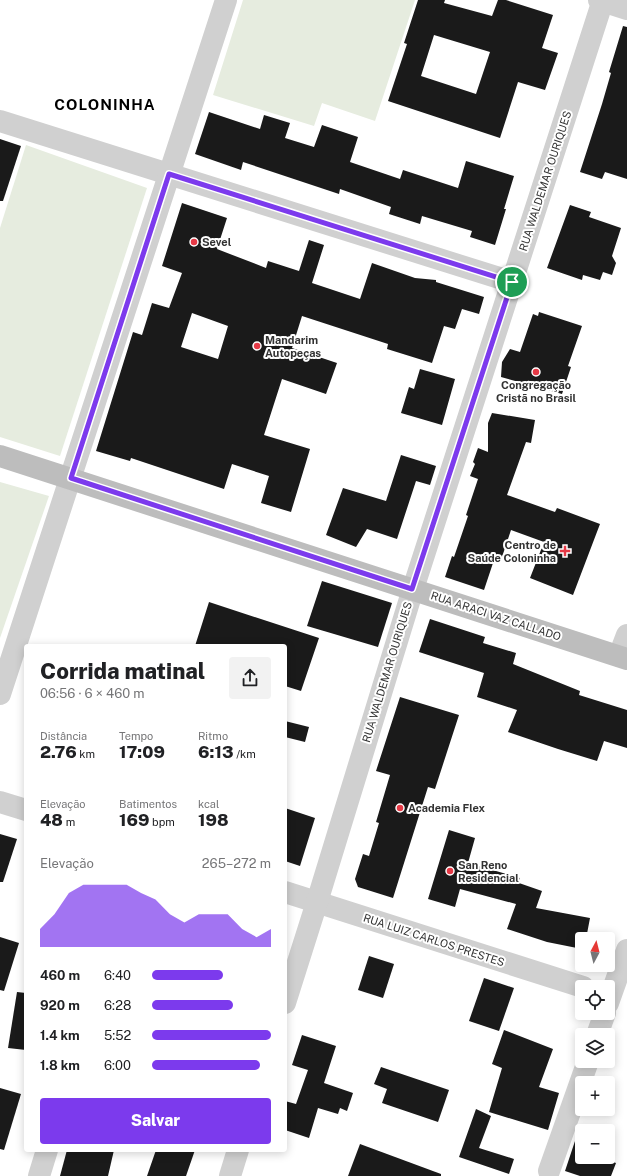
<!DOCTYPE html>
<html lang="pt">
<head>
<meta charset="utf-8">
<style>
	:root { --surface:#fff; --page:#f2f2f2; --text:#202124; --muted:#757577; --accent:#7c3aed }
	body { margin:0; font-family:"Public Sans",sans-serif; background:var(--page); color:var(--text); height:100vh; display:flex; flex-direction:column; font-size:15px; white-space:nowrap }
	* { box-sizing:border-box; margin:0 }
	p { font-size:13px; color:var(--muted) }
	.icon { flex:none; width:22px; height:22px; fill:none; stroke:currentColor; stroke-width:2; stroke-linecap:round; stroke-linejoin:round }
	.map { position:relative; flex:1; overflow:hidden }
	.side { position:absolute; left:24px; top:644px; width:263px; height:508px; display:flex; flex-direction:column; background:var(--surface); border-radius:4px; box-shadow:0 2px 10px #0003 }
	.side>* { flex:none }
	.needle { width:26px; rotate:7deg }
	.buttons { position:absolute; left:575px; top:932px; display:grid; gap:8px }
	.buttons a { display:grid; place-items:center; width:40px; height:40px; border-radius:4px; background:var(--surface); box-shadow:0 2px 10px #0003; font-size:20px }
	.pin { position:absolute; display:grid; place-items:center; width:34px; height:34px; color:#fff; margin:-17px; border:2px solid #fff; border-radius:50%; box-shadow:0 1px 4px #0007 }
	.round { display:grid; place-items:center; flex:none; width:42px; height:42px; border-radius:4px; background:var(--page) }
	.headline { display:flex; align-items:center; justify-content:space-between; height:68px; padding:0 16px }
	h1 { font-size:22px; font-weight:800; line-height:30px }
	.figures { display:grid; grid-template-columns:repeat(3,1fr); gap:6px; height:68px; padding:4px 16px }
	.figures div { display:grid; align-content:center }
	.figures b { font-size:17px; font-weight:800 }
	.figures small { font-size:11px; font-weight:400 }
	.figures p { font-size:11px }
	.chart { height:112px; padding:8px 16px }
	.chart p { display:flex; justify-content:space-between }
	.chart svg { width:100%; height:72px; margin-top:4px; fill:var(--accent); opacity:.7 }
	.button { display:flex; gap:8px; margin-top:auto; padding:8px 16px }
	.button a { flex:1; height:46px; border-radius:4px; background:var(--accent); color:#fff; font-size:16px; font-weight:800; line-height:46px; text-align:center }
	ul { padding:0 16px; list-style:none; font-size:13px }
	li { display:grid; grid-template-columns:64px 48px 1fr; align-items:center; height:30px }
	li i { height:10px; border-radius:5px; background:var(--accent) }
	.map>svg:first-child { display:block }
	.green { fill:#e6ecdf }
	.building { fill:#1a1a1a; fill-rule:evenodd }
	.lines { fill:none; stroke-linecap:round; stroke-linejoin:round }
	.minor { stroke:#d0d0d0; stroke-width:22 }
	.tertiary { stroke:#d0d0d0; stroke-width:22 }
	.secondary { stroke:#bdbdbd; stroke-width:22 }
	.route-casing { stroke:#fff; stroke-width:8 }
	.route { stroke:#7c3aed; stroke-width:5 }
	.poi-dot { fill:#e63946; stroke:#fff; stroke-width:1.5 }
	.labels { text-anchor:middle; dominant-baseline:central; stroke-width:4; stroke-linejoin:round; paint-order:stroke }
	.street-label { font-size:11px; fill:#333; stroke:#fff }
	.poi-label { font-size:11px; font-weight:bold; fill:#333; stroke:#fff; text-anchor:start }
	.district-label { font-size:15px; font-weight:bold; letter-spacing:1px; fill:#000; stroke:#fff }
</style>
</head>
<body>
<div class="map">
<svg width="627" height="1176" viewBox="0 0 627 1176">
	<rect width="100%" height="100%" fill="#fff"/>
	<g class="green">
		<path d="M243,0H415L375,121L322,103L314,126L213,95Z"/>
		<path d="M26,145L147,188L60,456L0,437V228Z"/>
		<path d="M0,482L49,496L0,638Z"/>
	</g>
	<g class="building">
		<path d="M418,0H445L444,3L492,16L498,0H506L553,15L542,48L558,53L545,90L518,82L500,138L388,101L407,44L404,43ZM434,35L490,52L476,94L421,76Z"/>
		<path d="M623,26L627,27V179L605,172L602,179L580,172L602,104L611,73L609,72Z"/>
		<path d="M209,112L260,129L264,115L290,123L285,138L314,147L322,125L358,137L350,162L400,179L403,170L458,188L466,161L514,176L504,209H506L495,245L470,237L472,231L422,216L420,224L389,214L391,207L340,189L339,194L243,162L241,170L195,154Z"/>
		<path d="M0,139L21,146L3,201H0Z"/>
		<path d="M182,203L227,218L217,249L266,268L268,261L299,271L309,240L324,245L312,283L360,299L372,263L415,278L436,280V282L484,297L479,314L462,309L455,329L444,326L432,363L387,349L388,344L302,316L292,348L337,363L326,394L282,379L264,435L310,449L291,512L261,503L269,476L232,464L224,489L131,458L130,461L96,451L133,332L142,335L152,303L169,308L182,273L162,266ZM192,313L228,326L218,359L181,347Z"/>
		<path d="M570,205L591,212L589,217L621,228L612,256L616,263L612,275L603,272L600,280L583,275L582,280L547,268Z"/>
		<path d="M539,312L582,326L568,366L571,367L562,394L501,377L502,362L510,349L520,352L533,314L538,316Z"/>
		<path d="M420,369L455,379L442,425L401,413L409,387L414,389Z"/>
		<path d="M492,413L535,420L531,443L526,442L507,495L555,512L557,508L600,524L573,595L530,578L544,542L511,530L501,560L495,557L484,590L445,577L452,556L454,557L468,516L466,515L478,479L470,476L475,464L473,462L478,448L488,452V423Z"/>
		<path d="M401,455L436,466L430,485L416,481L397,539L367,529L356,547L326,535L343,488L386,501Z"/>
		<path d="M322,581L392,603L378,647L307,626Z"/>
		<path d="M209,602L319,638L301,691L285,686V646H195Z"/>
		<path d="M430,619L485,637L483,643L516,653L513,664L580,691L579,695L627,710V748L604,741L597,761L558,749L508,732L517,710L477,697L484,673L419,652Z"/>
		<path d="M400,697L459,715L435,789L428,787L393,898L358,887L355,879L363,854L369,856L379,823L376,822L390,775L376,771Z"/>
		<path d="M285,721L309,727L305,742L285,737Z"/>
		<path d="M285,808L315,818L300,866L285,861Z"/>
		<path d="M449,830L475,838L468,863L520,878L519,883L542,891L536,908L590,918L586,939H582V949L547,942L507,929L516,904L460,889L455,907L428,899Z"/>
		<path d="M0,834L17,839L3,882H0Z"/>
		<path d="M0,937L19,943L4,991L0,990Z"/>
		<path d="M369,956L394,964L383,998L358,990Z"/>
		<path d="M484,978L514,988L499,1031L469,1021Z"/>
		<path d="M17,992L26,993V1050L8,1048Z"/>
		<path d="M504,1030L553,1049L539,1087L559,1093L548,1130L489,1112L502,1068L492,1064Z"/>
		<path d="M302,1035L336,1046L324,1083L353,1093L347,1111L340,1108L338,1114L318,1108L309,1138L285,1130V1101L296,1104L308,1070L292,1065Z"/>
		<path d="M381,1067L449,1090L438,1122L382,1103L387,1089L374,1084Z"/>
		<path d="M0,1088L21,1094L4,1150L0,1149Z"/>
		<path d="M476,1109L491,1116L479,1148L514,1159L509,1174L459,1157Z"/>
		<path d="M577,1135L582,1137V1157H606L605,1159L616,1163L611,1176H580L565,1171Z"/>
		<path d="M360,1144L441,1174V1176H348Z"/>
		<path d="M67,1150H114L108,1176H60Z"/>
		<path d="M156,1150H195L186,1176H147Z"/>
	</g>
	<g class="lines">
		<g class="minor">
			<path d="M0,121L512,282"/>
			<path d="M619,656L627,635"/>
			<path d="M0,802L26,810"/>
			<path d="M285,892L583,987"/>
			<path d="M608,1003L627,950"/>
			<path d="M597,1035L605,1013"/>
			<path d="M549,1171L588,1061"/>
			<path d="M39,1176L47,1150"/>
		</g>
		<g class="tertiary">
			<path d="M599,0L627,9"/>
			<path d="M0,694L226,0"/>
			<path d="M285,1003L317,902L413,589L603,0"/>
			<path d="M230,1176L238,1150"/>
		</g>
		<path class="secondary" d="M0,456L627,659"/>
	</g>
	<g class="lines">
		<defs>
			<path id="route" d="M169,174L512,282L412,589L71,478Z"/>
		</defs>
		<use href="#route" class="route-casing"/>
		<use href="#route" class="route"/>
	</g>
	<g class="poi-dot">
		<circle cx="194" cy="242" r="4"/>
		<circle cx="257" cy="346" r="4"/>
		<circle cx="536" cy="372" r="4"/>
		<path d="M563 545h4v4h4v4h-4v4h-4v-4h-4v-4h4z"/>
		<circle cx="400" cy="808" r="4"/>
		<circle cx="450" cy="871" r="4"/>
	</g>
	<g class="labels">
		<g class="street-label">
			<text transform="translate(545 181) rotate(-72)">RUA WALDEMAR OURIQUES</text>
			<text transform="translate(496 616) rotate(18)">RUA ARACI VAZ CALLADO</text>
			<text transform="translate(387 672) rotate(-73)">RUA WALDEMAR OURIQUES</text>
			<text transform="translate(434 940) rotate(18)">RUA LUIZ CARLOS PRESTES</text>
		</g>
		<g class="poi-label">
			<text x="202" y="242">Sevel</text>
			<text x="265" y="340">Mandarim<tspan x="265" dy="13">Autopeças</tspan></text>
			<text x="536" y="385" text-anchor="middle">Congregação<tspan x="536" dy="13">Cristã no Brasil</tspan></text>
			<text x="556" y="545" text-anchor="end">Centro de<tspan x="556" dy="13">Saúde Coloninha</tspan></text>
			<text x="408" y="808">Academia Flex</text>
			<text x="458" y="865">San Reno<tspan x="458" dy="13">Residencial</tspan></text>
		</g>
		<g class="district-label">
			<text x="105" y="104">COLONINHA</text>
		</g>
	</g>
</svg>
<div class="buttons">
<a><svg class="needle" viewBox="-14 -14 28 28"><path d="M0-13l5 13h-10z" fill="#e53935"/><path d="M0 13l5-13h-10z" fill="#757577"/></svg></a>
<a><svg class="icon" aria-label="locate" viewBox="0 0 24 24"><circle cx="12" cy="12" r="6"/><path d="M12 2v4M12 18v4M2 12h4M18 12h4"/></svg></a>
<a><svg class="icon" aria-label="layers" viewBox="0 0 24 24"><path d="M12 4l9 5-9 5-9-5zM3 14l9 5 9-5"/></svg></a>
<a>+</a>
<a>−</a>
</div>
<div class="pin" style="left:512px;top:282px;background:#1e9e55"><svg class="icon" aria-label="arrive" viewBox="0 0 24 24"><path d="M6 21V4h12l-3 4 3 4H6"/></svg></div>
<section class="side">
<div class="headline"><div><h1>Corrida matinal</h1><p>06:56 · 6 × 460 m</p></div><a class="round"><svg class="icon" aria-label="share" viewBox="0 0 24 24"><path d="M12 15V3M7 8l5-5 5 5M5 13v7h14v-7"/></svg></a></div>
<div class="figures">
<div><p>Distância</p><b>2.76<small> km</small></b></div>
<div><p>Tempo</p><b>17:09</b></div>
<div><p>Ritmo</p><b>6:13<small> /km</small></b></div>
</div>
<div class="figures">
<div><p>Elevação</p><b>48<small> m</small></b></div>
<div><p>Batimentos</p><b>169<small> bpm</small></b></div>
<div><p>kcal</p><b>198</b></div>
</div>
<div class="chart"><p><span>Elevação</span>265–272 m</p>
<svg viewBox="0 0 160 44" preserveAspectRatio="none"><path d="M0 44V33L10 24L20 11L30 6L40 6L50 6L60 6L70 11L80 15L90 24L100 29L110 24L120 24L130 24L140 33L150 38L160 33V44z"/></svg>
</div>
<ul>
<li><b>460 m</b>6:40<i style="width:60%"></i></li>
<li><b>920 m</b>6:28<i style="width:68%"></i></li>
<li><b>1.4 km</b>5:52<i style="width:100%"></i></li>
<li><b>1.8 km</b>6:00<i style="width:91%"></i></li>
</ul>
<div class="button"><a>Salvar</a></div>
</section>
</div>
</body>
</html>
